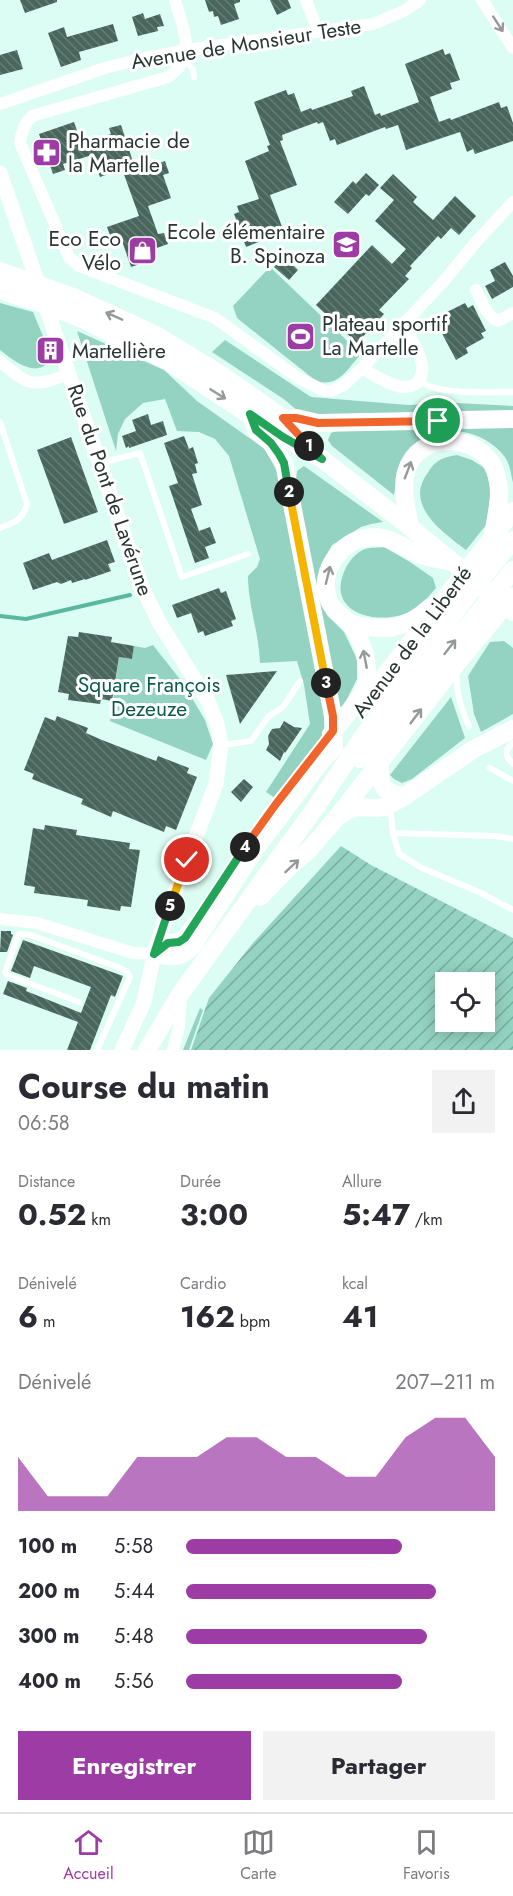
<!DOCTYPE html>
<html lang="fr">
<head>
<meta charset="utf-8">
<style>
	:root { --surface:#fff; --page:#f2f2f3; --text:#2b2b33; --muted:#7c7c81; --line:#e1e1e2; --accent:#9c3ca4 }
	body { margin:0; font-family:Jost,sans-serif; background:var(--page); color:var(--text); height:100vh; display:flex; flex-direction:column; font-size:22px; white-space:nowrap }
	* { box-sizing:border-box; margin:0 }
	p { font-size:20px; color:var(--muted) }
	.icon { flex:none; width:33px; height:33px; fill:none; stroke:currentColor; stroke-width:2; stroke-linecap:round; stroke-linejoin:round }
	.map { position:relative; height:1050px; overflow:hidden }
	.drawer { display:flex; flex-direction:column; background:var(--surface); flex:1 }
	.drawer>* { flex:none }
	.fabs { position:absolute; left:435px; top:972px; display:grid; gap:12px }
	.fabs a { display:grid; place-items:center; width:60px; height:60px; border-radius:0px; background:var(--surface); box-shadow:0 3px 15px #0003; font-size:30px }
	.pin { position:absolute; display:grid; place-items:center; width:51px; height:51px; color:#fff; margin:-26px; border:3px solid #fff; border-radius:50%; box-shadow:0 2px 6px #0007 }
	.km { position:absolute; width:30px; height:30px; margin:-15px; border-radius:50%; background:#222; color:#fff; font-size:16px; line-height:30px; text-align:center }
	.round { display:grid; place-items:center; flex:none; width:63px; height:63px; border-radius:0px; background:var(--page) }
	.overview { display:flex; align-items:center; justify-content:space-between; height:102px; padding:0 18px }
	h1 { font-size:33px; font-weight:700; line-height:45px }
	.stats { display:grid; grid-template-columns:repeat(3,1fr); gap:9px; height:102px; padding:6px 18px }
	.stats div { display:grid; align-content:center }
	.stats b { font-size:30px; font-weight:700 }
	.stats small { font-size:16px; font-weight:400 }
	.stats p { font-size:16px }
	.chart { height:168px; padding:12px 18px }
	.chart p { display:flex; justify-content:space-between }
	.chart svg { width:100%; height:108px; margin-top:6px; fill:var(--accent); opacity:.7 }
	.action { display:flex; gap:12px; margin-top:auto; padding:12px 18px }
	.action a { flex:1; height:69px; border-radius:0px; background:var(--accent); color:#fff; font-size:24px; font-weight:700; line-height:69px; text-align:center }
	.action a+a { background:var(--page); color:var(--text) }
	ul { padding:0 18px; list-style:none; font-size:20px }
	li { display:grid; grid-template-columns:96px 72px 1fr; align-items:center; height:45px }
	li i { height:15px; border-radius:8px; background:var(--accent) }
	.tab-bar { display:flex; justify-content:space-around; align-items:center; height:84px; border-top:2px solid var(--line); background:var(--surface); font-size:16px; color:var(--muted) }
	.tab-bar a { display:grid; justify-items:center; gap:3px }
	.tab-bar .on { color:var(--accent) }
	.map>svg:first-child { display:block }
	.green { fill:#94d3c1 }
	.garden { fill:url(#garden-furrows); fill-rule:evenodd }
	.lines { fill:none; stroke-linecap:round; stroke-linejoin:round }
	.stream { stroke:#58b8a0; stroke-width:4 }
	.building { fill:url(#building-back-hatch) }
	.service { stroke:#fff; stroke-width:6 }
	.minor { stroke:#fff; stroke-width:12 }
	.tertiary { stroke:#fff; stroke-width:15 }
	.primary { stroke:#fff; stroke-width:18 }
	.oneway { stroke:#949a98 }
	.split-1-casing { stroke:#fff; stroke-width:12 }
	.split-2-casing { stroke:#fff; stroke-width:12 }
	.split-3-casing { stroke:#fff; stroke-width:12 }
	.split-4-casing { stroke:#fff; stroke-width:12 }
	.split-5-casing { stroke:#fff; stroke-width:12 }
	.split-6-casing { stroke:#fff; stroke-width:12 }
	.split-1 { stroke:#f0652b; stroke-width:8 }
	.split-2 { stroke:#22a559; stroke-width:8 }
	.split-3 { stroke:#f5b400; stroke-width:8 }
	.split-4 { stroke:#f0652b; stroke-width:8 }
	.split-5 { stroke:#22a559; stroke-width:8 }
	.split-6 { stroke:#f5b400; stroke-width:8 }
	.labels { text-anchor:middle; dominant-baseline:central; stroke-width:6; stroke-linejoin:round; paint-order:stroke }
	.street-label { font-size:21px; fill:#293632; stroke:#fff }
	.poi-label { font-size:21px; fill:#293632; stroke:#fff; text-anchor:start }
	.park-label { font-size:21px; fill:#0b5c4c; stroke:#fff }
</style>
</head>
<body>
<div class="map">
<svg width="513" height="1050" viewBox="0 0 513 1050">
	<defs>
		<pattern id="garden-furrows" width="10" height="10" patternUnits="userSpaceOnUse" patternTransform="scale(1.5)"><rect width="10" height="10" fill="#94d3c1"/><path d="M-1 1l2-2M0 10L10 0M9 11l2-2" fill="none" stroke="#79ac9d"/></pattern>
		<pattern id="building-back-hatch" width="6" height="6" patternUnits="userSpaceOnUse" patternTransform="scale(1.5)"><rect width="6" height="6" fill="#49665d"/><path d="M-1 5l2 2M0 0l6 6M5-1l2 2" fill="none" stroke="#667d76"/></pattern>
	</defs>
	<rect width="100%" height="100%" fill="#dcfdf3"/>
	<g class="green">
		<path d="M270,267L361,354C347,369 339,388 316,381L237,318L233,306Z"/>
		<path d="M0,303L33,312L52,358C38,380 15,362 0,350Z"/>
		<path d="M77,331L164,370L197,401L265,449L279,475L328,729L275,798L266,792L310,724L304,685L297,661L260,663C259,633 248,605 248,576L257,567L260,559L229,456L215,439L199,432L177,431L165,399L143,403L125,419L118,434L116,451Z"/>
		<path d="M225,340L311,397L408,405L457,403L513,406V411L317,415L299,412L285,400L212,352Z"/>
		<path d="M513,428V483C511,475 510,463 504,456C483,429 438,421 413,447C403,457 397,481 394,495L332,446L328,440L331,433L341,429Z"/>
		<path d="M457,455L472,460L486,469L491,492L486,525L466,550C444,533 404,506 427,474C436,460 440,458 457,455Z"/>
		<path d="M304,466L383,522L371,524L361,527L332,545L323,561L324,607L327,615L344,632L357,659V679L343,707L337,706L296,480L297,471Z"/>
		<path d="M384,547L410,562L433,578L436,588C430,594 424,603 417,608C387,628 325,617 344,572C348,562 355,553 365,549C371,547 378,548 384,547Z"/>
		<path d="M504,641L513,648V714L481,732L474,714L468,676L490,642Z"/>
		<path d="M153,645L183,683L205,720L213,744L206,760L110,721L119,657L132,659L134,646L145,648Z"/>
		<path d="M451,697L465,738L412,779L402,783L394,779L390,775Z"/>
		<path d="M200,1008L203,1010L189,1050H183Z"/>
	</g>
	<path class="garden" d="M341,846L371,865L513,938V1050H191L209,998L253,943ZM446,982H484V1022H446Z"/>
	<g class="lines">
		<path class="stream" d="M0,616L26,619L130,595"/>
	</g>
	<g class="building">
		<path d="M20,0H57V2L25,13Z"/>
		<path d="M205,0H240V2L234,4L239,19L221,25L218,16L214,17L213,11L209,12Z"/>
		<path d="M270,0H288L291,8L277,15Z"/>
		<path d="M143,13L145,19L160,14L164,26L157,27L158,31L138,36L132,17Z"/>
		<path d="M113,24L118,41L79,52L81,60L61,67L48,33L64,27L67,37Z"/>
		<path d="M443,49L445,55L450,53L460,80L450,83L452,89L430,97L439,122L450,118L451,120L499,102L501,108L507,106L513,123V141L475,154L473,149L467,152L460,132L406,150L398,125L386,129L385,127L337,145L335,139L330,141L323,122L318,124L317,122L282,135L283,140L280,141L297,185L270,195L284,232L246,247L234,214L239,212L237,206L259,199L245,161L269,151L267,146L270,145L254,102L286,90L288,95L294,93L301,112L311,108L312,110L353,96L351,91L364,86L375,115L380,113L381,116L419,102L405,64Z"/>
		<path d="M17,50L23,69L0,75V55Z"/>
		<path d="M74,122L82,145L111,134L109,128L121,125L136,171L165,161L169,173L163,175L171,198L148,206L158,234L164,233L168,244L140,254L143,263L131,267L120,235L111,238L107,227L139,216L122,169L100,177L92,155L63,164L65,170L53,174L39,134Z"/>
		<path d="M366,173L379,185L369,196L366,194L348,214L334,202L353,181L356,184Z"/>
		<path d="M393,174L417,197L413,202L433,220L455,196L476,216L459,235L451,228L441,239L438,236L410,266L412,268L405,276L409,279L379,310L384,314L357,343L316,305L372,245L392,264L406,249L375,221L394,200L380,188Z"/>
		<path d="M284,256L298,270L289,280L274,267Z"/>
		<path d="M505,262L513,276V287L492,299L485,286L495,281L490,270Z"/>
		<path d="M465,303L468,308L473,305L486,331L481,333L484,338L466,348L468,353L456,360L437,324L442,322L439,316Z"/>
		<path d="M148,414L151,425L163,421L167,435L129,448V446L126,448L122,436L136,431L132,420Z"/>
		<path d="M184,436L189,449L193,447L198,463L195,464L197,473L192,474L202,505L191,509L199,531L210,527L216,543L205,547L209,558L195,563L169,486L178,483L164,443Z"/>
		<path d="M71,437L98,512L64,524L37,450Z"/>
		<path d="M107,540L115,562L108,564L111,571L85,580V579L72,583L71,580L61,584L57,582L33,590L23,563L49,553L52,560Z"/>
		<path d="M219,588L221,593L226,591L236,619L231,621L233,626L205,636L203,631L198,633L191,613L177,618L172,605Z"/>
		<path d="M79,632L112,637L111,642L134,646L132,659L119,657L112,701L101,699L100,704L68,700L69,694L58,692L68,636L78,637Z"/>
		<path d="M277,671L240,724L226,675Z"/>
		<path d="M57,716L88,728L86,733L102,740L156,761L158,756L189,768L187,773L197,777L176,830L166,826L164,832L113,811L111,817L81,804L83,799L32,779L34,774L24,770L45,717L55,721Z"/>
		<path d="M284,721L294,727L302,728L285,753L284,752L280,761L266,750L269,744L268,736L272,729L280,728Z"/>
		<path d="M244,779L253,787L241,802L231,792Z"/>
		<path d="M45,825L77,830L76,835L130,843L129,849L140,850L131,907L121,906L120,911L87,906L88,900L34,893L35,887L24,885L33,828L44,830Z"/>
		<path d="M1,931H11V934L13,935L7,952H0Z"/>
		<path d="M23,940L123,976L115,997L111,995L90,1050H67L78,1022L3,994L8,981L27,988L26,991L81,1013L91,987L34,966L30,978L11,971Z"/>
	</g>
	<g class="lines">
		<g class="service">
			<path d="M184,60L193,69L194,77"/>
			<path d="M420,381C436,395 491,392 513,392"/>
			<path d="M0,422L27,504C23,520 14,523 0,528"/>
			<path d="M100,463L140,453L182,577L248,554"/>
			<path d="M457,671C455,690 461,709 469,726"/>
			<path d="M513,743C504,749 505,757 513,764"/>
			<path d="M223,745L251,741L269,716L283,707L300,681"/>
			<path d="M490,768L513,781"/>
			<path d="M387,810L391,815L393,833L495,836L513,839"/>
			<path d="M393,833L399,854L422,868L479,892L513,910"/>
			<path d="M79,1002L7,975L5,972L19,934L31,935L120,968L127,972L130,977L97,1050"/>
		</g>
		<g class="minor">
			<path d="M175,0C183,29 198,56 168,77L32,116C24,124 21,133 20,143L69,257L79,266L215,318L298,378L325,391H331L344,385L362,368L443,282L476,242L513,202"/>
			<path d="M306,0L318,32"/>
			<path d="M482,0L513,48"/>
			<path d="M0,104L105,68L136,60L186,50L373,24L404,11L420,0"/>
			<path d="M476,290C482,301 486,316 498,321L513,313"/>
			<path d="M0,361C29,386 32,388 69,374"/>
			<path d="M362,368C371,374 394,387 404,387C419,388 425,374 421,361C418,348 409,336 403,323"/>
			<path d="M0,919L37,923L133,953L154,954"/>
			<path d="M173,1050L179,1027L181,995"/>
		</g>
		<path class="tertiary" d="M0,173L142,587L159,622L208,701L217,724L221,745L216,784L168,910L154,954L144,1002L122,1050"/>
		<g class="primary">
			<path d="M0,271L73,297L156,335L223,376L283,418L306,443"/>
			<path d="M0,290L49,306L82,319L169,362L283,437L322,459L410,527L513,612"/>
			<path d="M283,418H296L318,423L513,419"/>
			<path d="M410,527C407,509 401,490 406,472C418,430 479,432 495,470C503,491 497,513 493,534"/>
			<path d="M351,624C382,631 404,631 429,608"/>
			<path d="M365,705L386,674L513,511"/>
			<path d="M331,734C341,721 364,697 367,681C369,663 362,639 351,625C347,619 339,615 334,609C320,590 325,567 341,551C351,540 367,535 383,538C395,540 404,548 416,553C427,558 439,559 451,562"/>
			<path d="M360,759L513,570"/>
			<path d="M380,764C379,785 383,794 405,796"/>
			<path d="M340,815L350,809L359,807L375,808L385,807L405,796L474,749L513,729"/>
			<path d="M260,897L290,866L309,850L338,816L458,662L512,597"/>
			<path d="M154,954C173,956 180,960 193,945L256,848L323,759L334,748L333,716L284,463L271,443L256,430L250,414"/>
			<path d="M154,954L168,943L179,942L185,938L195,925"/>
			<path d="M147,1050L181,993L318,804L362,738L464,600L513,540"/>
		</g>
	</g>
	<defs><path id="oneway-shaft" d="M-6 0H5M1.5-3L5.5 0L1.5 3" fill="none" stroke-width="1.6" stroke-linecap="round" stroke-linejoin="round" transform="scale(1.5)"/></defs>
	<g class="oneway">
		<use href="#oneway-shaft" transform="translate(498 24) rotate(57)"/>
		<use href="#oneway-shaft" transform="translate(114 316) rotate(-156)"/>
		<use href="#oneway-shaft" transform="translate(218 394) rotate(32)"/>
		<use href="#oneway-shaft" transform="translate(408 470) rotate(-69)"/>
		<use href="#oneway-shaft" transform="translate(328 575) rotate(-76)"/>
		<use href="#oneway-shaft" transform="translate(450 647) rotate(-52)"/>
		<use href="#oneway-shaft" transform="translate(365 659) rotate(-101)"/>
		<use href="#oneway-shaft" transform="translate(416 716) rotate(-53)"/>
		<use href="#oneway-shaft" transform="translate(292 866) rotate(-43)"/>
	</g>
	<g class="lines">
		<defs>
			<path id="split-1" d="M309,446L283,418H296L318,423L438,421"/>
			<path id="split-2" d="M289,492L284,463L279,454L271,443L256,430L250,414L283,437L322,459L309,446"/>
			<path id="split-3" d="M289,492L326,683"/>
			<path id="split-4" d="M245,847L276,804L333,731V716L326,683"/>
			<path id="split-5" d="M170,906L154,954L168,943L179,942L185,938L245,847"/>
			<path id="split-6" d="M170,906L187,860"/>
		</defs>
		<use href="#split-1" class="split-1-casing"/>
		<use href="#split-2" class="split-2-casing"/>
		<use href="#split-3" class="split-3-casing"/>
		<use href="#split-4" class="split-4-casing"/>
		<use href="#split-5" class="split-5-casing"/>
		<use href="#split-6" class="split-6-casing"/>
		<use href="#split-1" class="split-1"/>
		<use href="#split-2" class="split-2"/>
		<use href="#split-3" class="split-3"/>
		<use href="#split-4" class="split-4"/>
		<use href="#split-5" class="split-5"/>
		<use href="#split-6" class="split-6"/>
	</g>
	<defs>
		<symbol id="pharmacy-square" viewBox="-11 -11 22 22"><rect x="-9" y="-9" width="18" height="18" rx="4" fill="#9c3ca4" stroke="#fff"/><path d="M-2-6h4v4h4v4h-4v4h-4v-4h-4v-4h4Z" fill="#fff"/></symbol>
		<symbol id="school-square" viewBox="-11 -11 22 22"><rect x="-9" y="-9" width="18" height="18" rx="4" fill="#9c3ca4" stroke="#fff"/><path d="M0-5L7-2L0 1L-7-2ZM-4 1L0 2.5L4 1V4Q0 6-4 4Z" fill="#fff"/></symbol>
		<symbol id="shop-square" viewBox="-11 -11 22 22"><rect x="-9" y="-9" width="18" height="18" rx="4" fill="#9c3ca4" stroke="#fff"/><path d="M-5-2.5h2.3a2.7 3.5 0 0 1 5.4 0H5L5.5 6h-11ZM-1.5-2.5h3a1.5 2.3 0 0 0-3 0Z" fill="#fff"/></symbol>
		<symbol id="stadium-square" viewBox="-11 -11 22 22"><rect x="-9" y="-9" width="18" height="18" rx="4" fill="#9c3ca4" stroke="#fff"/><path d="M0-5a6.5 5 0 1 0 0 10a6.5 5 0 1 0 0-10ZM-3.5-1.8h7v3.6h-7Z" fill="#fff"/></symbol>
		<symbol id="building-square" viewBox="-11 -11 22 22"><rect x="-9" y="-9" width="18" height="18" rx="4" fill="#9c3ca4" stroke="#fff"/><path d="M-4-6H4V6H1V3H-1V6H-4ZM-2.5-4.3h1.7v1.8h-1.7ZM.8-4.3h1.7v1.8H.8ZM-2.5-1h1.7V.8h-1.7ZM.8-1h1.7V.8H.8Z" fill="#fff"/></symbol>
	</defs>
	<g fill-rule="evenodd">
		<use href="#pharmacy-square" x="30" y="136" width="33" height="33"/>
		<use href="#school-square" x="330" y="228" width="33" height="33"/>
		<use href="#shop-square" x="126" y="234" width="33" height="33"/>
		<use href="#stadium-square" x="284" y="320" width="33" height="33"/>
		<use href="#building-square" x="34" y="334" width="33" height="33"/>
	</g>
	<g class="labels">
		<g class="street-label">
			<text transform="translate(246 44) rotate(-9)">Avenue de Monsieur Teste</text>
			<text transform="translate(110 490) rotate(71)">Rue du Pont de Lavérune</text>
			<text transform="translate(412 642) rotate(-53)">Avenue de la Liberté</text>
		</g>
		<g class="poi-label">
			<text x="68" y="141">Pharmacie de<tspan x="68" dy="24">la Martelle</tspan></text>
			<text x="325" y="232" text-anchor="end">Ecole élémentaire<tspan x="325" dy="24">B. Spinoza</tspan></text>
			<text x="121" y="239" text-anchor="end">Eco Eco<tspan x="121" dy="24">Vélo</tspan></text>
			<text x="322" y="324">Plateau sportif<tspan x="322" dy="24">La Martelle</tspan></text>
			<text x="72" y="351">Martellière</text>
		</g>
		<g class="park-label">
			<text x="149" y="685">Square François<tspan x="149" dy="24">Dezeuze</tspan></text>
		</g>
	</g>
</svg>
<div class="fabs">
<a><svg class="icon" aria-label="locate" viewBox="0 0 24 24"><circle cx="12" cy="12" r="6"/><path d="M12 2v4M12 18v4M2 12h4M18 12h4"/></svg></a>
</div>
<div class="pin" style="left:438px;top:421px;background:#1e9e55"><svg class="icon" aria-label="arrive" viewBox="0 0 24 24"><path d="M6 21V4h12l-3 4 3 4H6"/></svg></div>
<div class="pin" style="left:187px;top:860px;background:#d93025"><svg class="icon" aria-label="check" viewBox="0 0 24 24"><path d="M5 12l5 5 9-10"/></svg></div>
<b class="km" style="left:309px;top:446px">1</b>
<b class="km" style="left:289px;top:492px">2</b>
<b class="km" style="left:326px;top:683px">3</b>
<b class="km" style="left:245px;top:847px">4</b>
<b class="km" style="left:170px;top:906px">5</b>
</div>
<section class="drawer">
<div class="overview"><div><h1>Course du matin</h1><p>06:58</p></div><a class="round"><svg class="icon" aria-label="share" viewBox="0 0 24 24"><path d="M12 15V3M7 8l5-5 5 5M5 13v7h14v-7"/></svg></a></div>
<div class="stats">
<div><p>Distance</p><b>0.52<small> km</small></b></div>
<div><p>Durée</p><b>3:00</b></div>
<div><p>Allure</p><b>5:47<small> /km</small></b></div>
</div>
<div class="stats">
<div><p>Dénivelé</p><b>6<small> m</small></b></div>
<div><p>Cardio</p><b>162<small> bpm</small></b></div>
<div><p>kcal</p><b>41</b></div>
</div>
<div class="chart"><p><span>Dénivelé</span>207–211 m</p>
<svg viewBox="0 0 160 44" preserveAspectRatio="none"><path d="M0 44V22L10 38L20 38L30 38L40 22L50 22L60 22L70 14L80 14L90 22L100 22L110 30L120 30L130 14L140 6L150 6L160 22V44z"/></svg>
</div>
<ul>
<li><b>100 m</b>5:58<i style="width:70%"></i></li>
<li><b>200 m</b>5:44<i style="width:81%"></i></li>
<li><b>300 m</b>5:48<i style="width:78%"></i></li>
<li><b>400 m</b>5:56<i style="width:70%"></i></li>
</ul>
<div class="action"><a>Enregistrer</a><a>Partager</a></div>
</section>
<nav class="tab-bar">
<a class="on"><svg class="icon" aria-label="home" viewBox="0 0 24 24"><path d="M3 11l9-7 9 7M6 9v11h12V9"/></svg>Accueil</a>
<a><svg class="icon" aria-label="map" viewBox="0 0 24 24"><path d="M3 6l6-2 6 2 6-2v14l-6 2-6-2-6 2zM9 4v14M15 6v14"/></svg>Carte</a>
<a><svg class="icon" aria-label="saved" viewBox="0 0 24 24"><path d="M7 4h10v16l-5-4-5 4z"/></svg>Favoris</a>
</nav>
</body>
</html>
